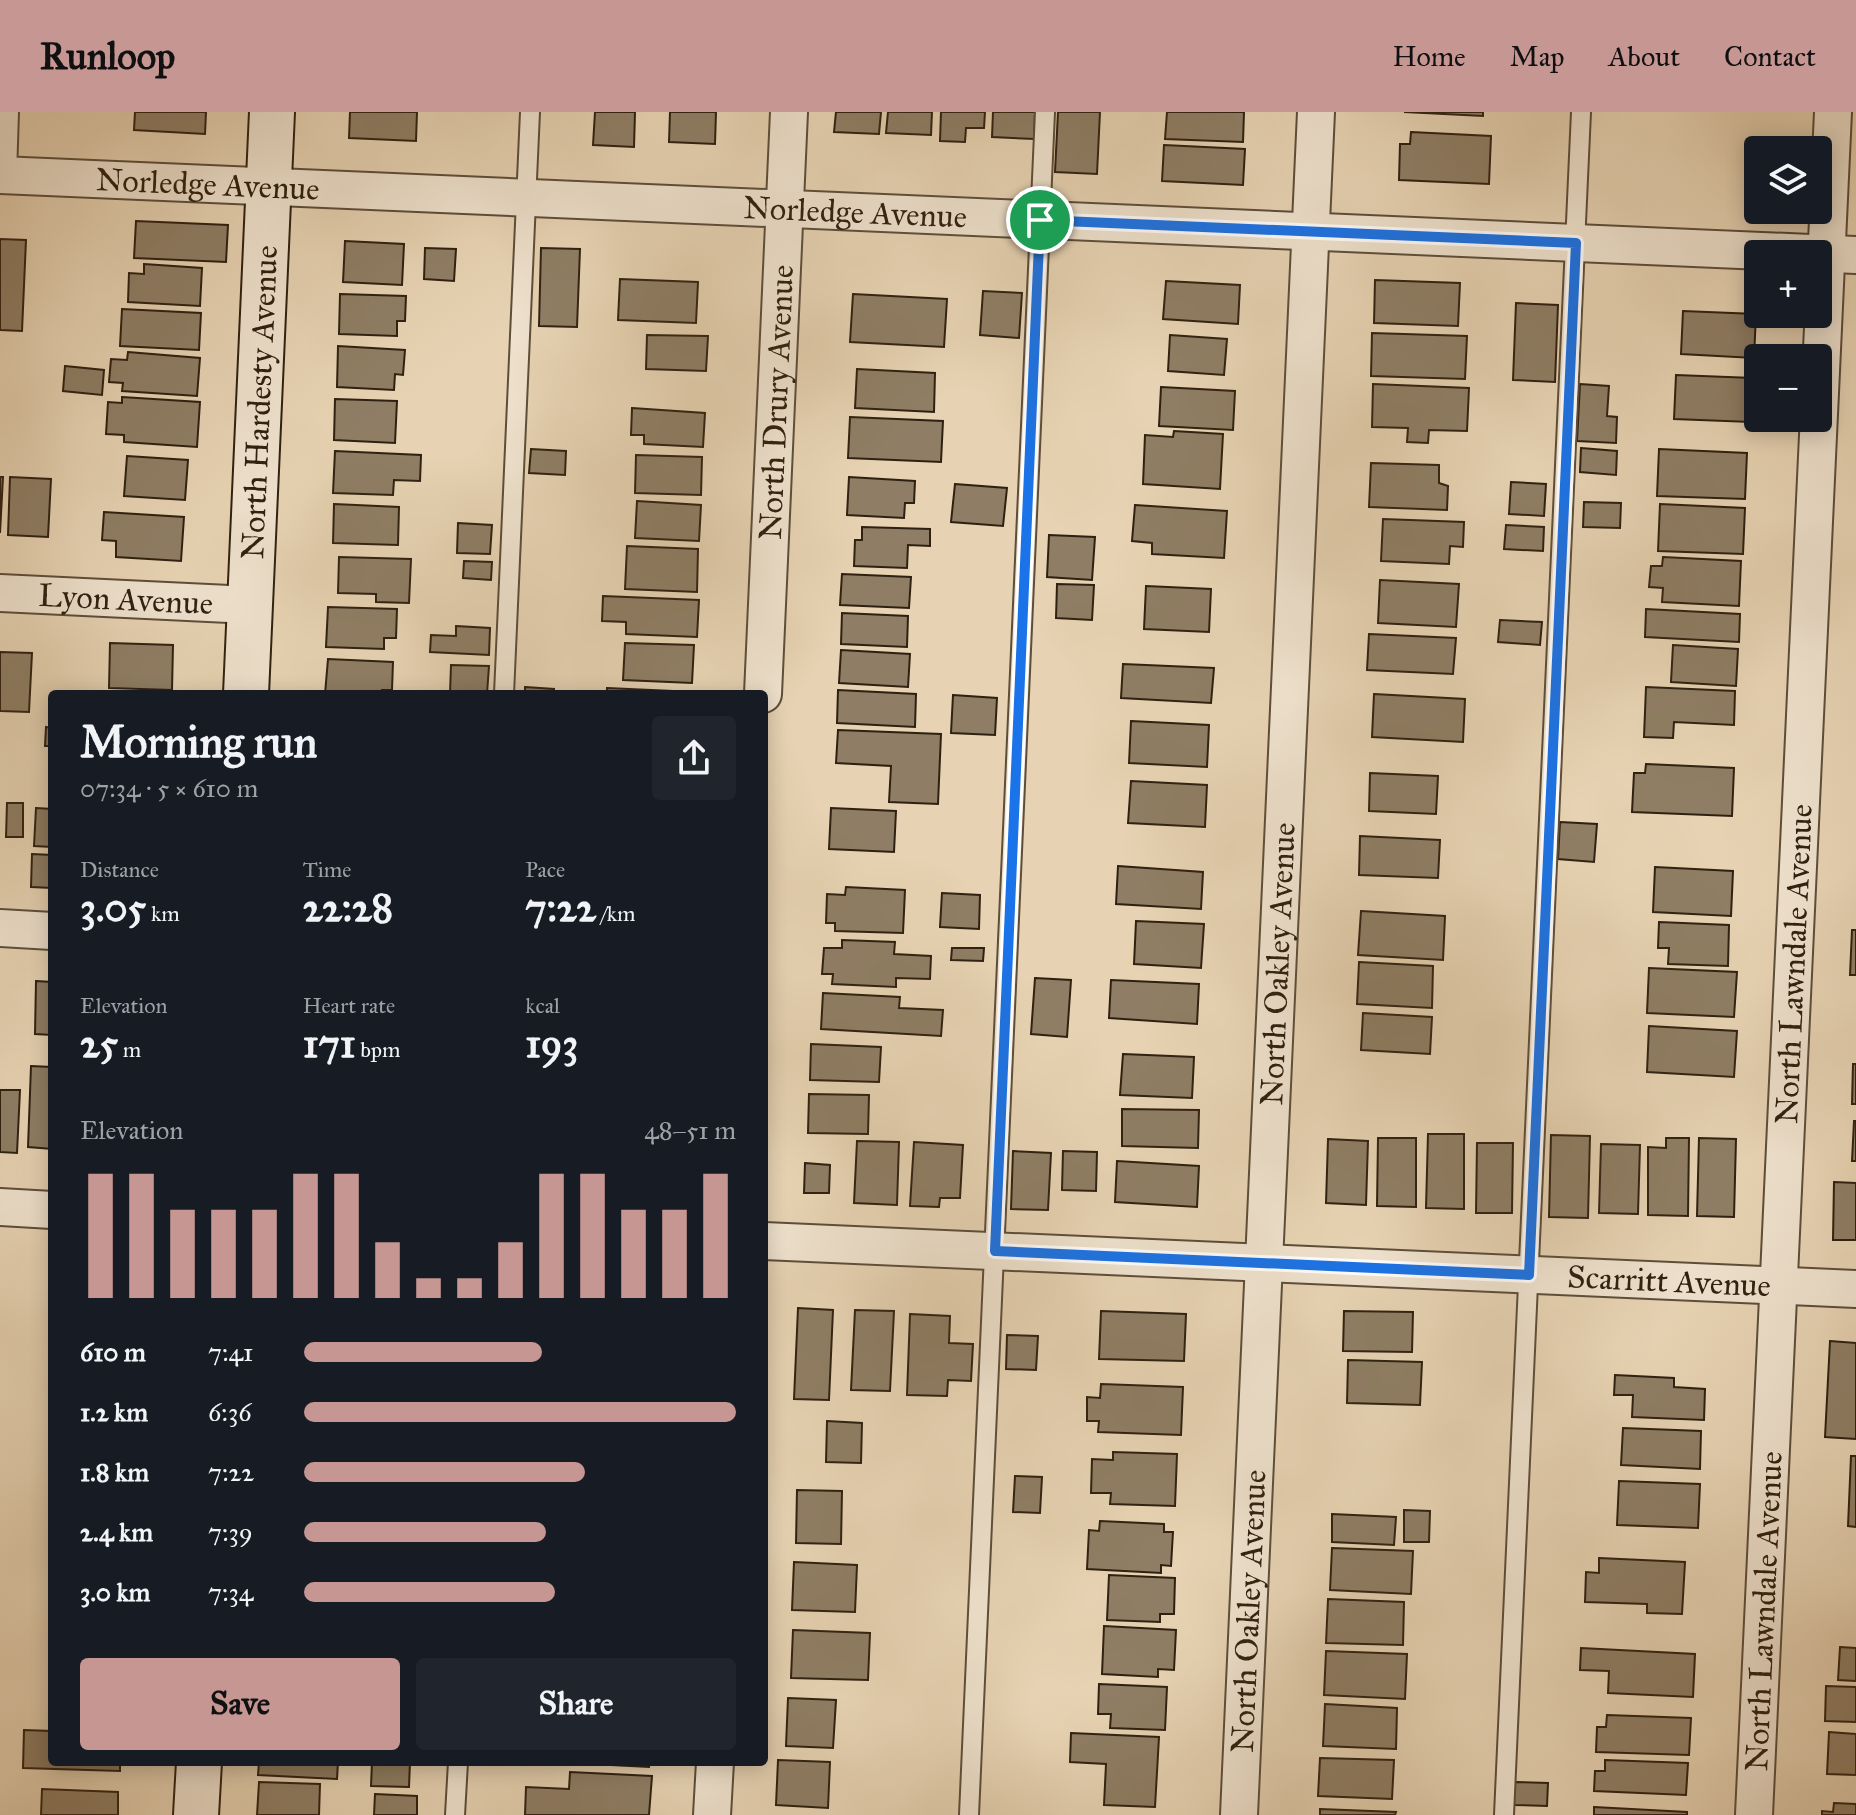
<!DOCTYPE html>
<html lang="en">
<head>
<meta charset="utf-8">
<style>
	:root { --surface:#171b24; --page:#20242c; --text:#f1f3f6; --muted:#9ea1a6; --accent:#c59692 }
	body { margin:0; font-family:"IM FELL Great Primer",serif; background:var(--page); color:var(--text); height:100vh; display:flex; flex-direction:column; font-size:30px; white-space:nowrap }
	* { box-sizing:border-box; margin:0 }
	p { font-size:26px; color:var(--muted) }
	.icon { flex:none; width:44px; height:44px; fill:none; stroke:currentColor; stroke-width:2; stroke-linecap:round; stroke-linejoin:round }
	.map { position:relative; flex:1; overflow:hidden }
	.side { position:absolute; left:48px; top:578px; width:720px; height:1076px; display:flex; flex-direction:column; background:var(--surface); border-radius:8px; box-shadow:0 4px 20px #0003 }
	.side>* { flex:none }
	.controls { position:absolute; left:1744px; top:24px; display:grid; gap:16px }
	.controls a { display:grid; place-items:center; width:88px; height:88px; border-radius:8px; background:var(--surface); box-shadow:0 4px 20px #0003; font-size:40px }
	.pin { position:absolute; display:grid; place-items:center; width:68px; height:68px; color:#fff; margin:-34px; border:4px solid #fff; border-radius:50%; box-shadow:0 2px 8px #0007 }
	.round { display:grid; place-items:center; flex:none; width:84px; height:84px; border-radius:8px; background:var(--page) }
	.overview { display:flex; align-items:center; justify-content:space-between; height:136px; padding:0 32px }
	h1 { font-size:44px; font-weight:800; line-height:60px }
	.stats { display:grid; grid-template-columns:repeat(3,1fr); gap:12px; height:136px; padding:8px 32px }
	.stats div { display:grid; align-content:center }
	.stats b { font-size:40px; font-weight:800 }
	.stats small { font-size:22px; font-weight:400 }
	.stats p { font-size:22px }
	.chart { height:224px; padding:16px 32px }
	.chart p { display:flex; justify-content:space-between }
	.chart svg { width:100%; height:144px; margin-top:8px; stroke:var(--accent); stroke-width:6 }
	.cta { display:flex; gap:16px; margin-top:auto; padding:16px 32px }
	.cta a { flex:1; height:92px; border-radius:8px; background:var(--accent); color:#111; font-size:32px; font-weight:800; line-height:92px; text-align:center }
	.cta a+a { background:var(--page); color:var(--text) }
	ul { padding:0 32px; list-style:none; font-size:26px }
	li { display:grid; grid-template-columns:128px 96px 1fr; align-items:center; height:60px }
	li i { height:20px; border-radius:10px; background:var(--accent) }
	header { display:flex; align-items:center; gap:48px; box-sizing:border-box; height:112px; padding:0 40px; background:var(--accent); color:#111 }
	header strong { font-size:38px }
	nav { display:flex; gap:44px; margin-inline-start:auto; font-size:28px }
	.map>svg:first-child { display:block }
	.building { fill:#8f7e65; stroke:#2f2111; stroke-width:2 }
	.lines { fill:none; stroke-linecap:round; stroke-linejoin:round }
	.lane-casing { stroke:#5d4e3a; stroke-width:22 }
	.street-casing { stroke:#5d4e3a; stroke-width:40 }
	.secondary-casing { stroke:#2f2111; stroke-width:48 }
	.lane { stroke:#efe2ce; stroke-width:18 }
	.street { stroke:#efe2ce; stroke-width:36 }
	.secondary { stroke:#efe2ce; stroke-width:44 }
	.route-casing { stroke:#fff; stroke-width:16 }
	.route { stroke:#1a73e8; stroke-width:10 }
	.labels { text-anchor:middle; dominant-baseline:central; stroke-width:6; stroke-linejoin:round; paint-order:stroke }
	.street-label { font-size:32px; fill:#2f2111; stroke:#efe2ce }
</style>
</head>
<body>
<header>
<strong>Runloop</strong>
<nav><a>Home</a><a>Map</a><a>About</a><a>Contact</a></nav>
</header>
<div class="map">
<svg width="1856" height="1703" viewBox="0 0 1856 1703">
	<rect width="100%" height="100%" fill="#e7d3b3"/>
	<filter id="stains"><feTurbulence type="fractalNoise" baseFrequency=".0025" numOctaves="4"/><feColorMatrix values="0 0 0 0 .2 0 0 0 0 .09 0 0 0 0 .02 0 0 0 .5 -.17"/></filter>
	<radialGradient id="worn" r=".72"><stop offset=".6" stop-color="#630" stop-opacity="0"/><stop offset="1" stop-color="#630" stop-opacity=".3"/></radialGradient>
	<g class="building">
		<path d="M135,0H206L205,22L134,18Z"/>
		<path d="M350,0H417L416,29L349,26Z"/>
		<path d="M595,0H635L634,35L593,33Z"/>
		<path d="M670,0H716L715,32L669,30Z"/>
		<path d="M836,0H881L879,22L834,20Z"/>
		<path d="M888,0H932L931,23L886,21Z"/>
		<path d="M941,0H985L984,16H966L965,30L940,29Z"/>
		<path d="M993,0H1035L1034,27L992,25Z"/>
		<path d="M1058,0H1100L1097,62L1055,60Z"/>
		<path d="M1167,0H1244L1243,30L1165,27Z"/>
		<path d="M1404,0H1483V4Z"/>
		<path d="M1411,20L1491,24L1489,72L1399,68L1400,32H1410Z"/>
		<path d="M1164,33L1245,37L1243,73L1162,69Z"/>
		<path d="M136,109L228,113L226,150L134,146Z"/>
		<path d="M0,127L26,128L22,219L0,218Z"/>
		<path d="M345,129L404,132L402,173L343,170Z"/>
		<path d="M425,136L456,137L454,169L424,167Z"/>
		<path d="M541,136L580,137L577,215L539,214Z"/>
		<path d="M144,152L202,156L200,194L128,190L129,161L144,162Z"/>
		<path d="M620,167L698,170L696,211L618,208Z"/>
		<path d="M1375,168L1460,171L1458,214L1374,211Z"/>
		<path d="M1166,169L1240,173L1238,212L1163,207Z"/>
		<path d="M983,179L1022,181L1019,226L980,223Z"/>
		<path d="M340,182L406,184L405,209H397V224L339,222Z"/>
		<path d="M853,182L947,187L944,235L850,230Z"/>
		<path d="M1516,191L1558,193L1555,270L1513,268Z"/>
		<path d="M122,197L201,201L199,238L120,234Z"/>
		<path d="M1683,199L1756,202L1754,246L1681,242Z"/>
		<path d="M1372,221L1467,224L1465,267L1371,264Z"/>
		<path d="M647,223L708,224L706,259L646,257Z"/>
		<path d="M1170,223L1227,227L1224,263L1168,259Z"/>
		<path d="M338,234L405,238L403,263L395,262L394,278L337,275Z"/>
		<path d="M128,240L200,246L197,284L122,279L123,271L109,270L111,247L127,248Z"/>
		<path d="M65,254L104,258L102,283L63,279Z"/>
		<path d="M857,257L935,261L934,300L855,296Z"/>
		<path d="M1676,263L1753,266L1751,310L1674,307Z"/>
		<path d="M1373,272L1469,276L1467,319L1429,318L1428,331L1407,330L1408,316L1372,315Z"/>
		<path d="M1580,272L1609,274L1607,304L1617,305L1616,331L1577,329Z"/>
		<path d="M1161,275L1235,279L1233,318L1159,314Z"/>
		<path d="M122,285L200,290L197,335L124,330V323L106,322L108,290L122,291Z"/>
		<path d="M335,287L397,289L395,331L334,328Z"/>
		<path d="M632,296L705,301L703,335L644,332V323H631Z"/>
		<path d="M850,305L943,309L941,350L848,346Z"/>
		<path d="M1174,319L1223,322L1220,377L1143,372L1145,323L1173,325Z"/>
		<path d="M1581,336L1617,339L1616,363L1580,360Z"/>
		<path d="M531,337L566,339L565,363L529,361Z"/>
		<path d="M1659,337L1747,341L1745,387L1657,384Z"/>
		<path d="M335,339L421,343L420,369L394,368L393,383L333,381Z"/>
		<path d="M636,343L702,345L701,383L635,381Z"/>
		<path d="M127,344L188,348L185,388L124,384Z"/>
		<path d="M1371,351L1439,353V371L1448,374L1447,398L1369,395Z"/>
		<path d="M0,365H3L0,421Z"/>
		<path d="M10,365L51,367L48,425L8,423Z"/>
		<path d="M849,365L915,369L914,391H905L904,406L847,403Z"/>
		<path d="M1511,370L1546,372L1544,404L1509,402Z"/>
		<path d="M955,372L1007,376L1003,414L951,410Z"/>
		<path d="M637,389L701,393L699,429L635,426Z"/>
		<path d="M1584,390L1621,391L1620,416L1583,415Z"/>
		<path d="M334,392L399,395L398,433L333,431Z"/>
		<path d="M1660,392L1745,396L1743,442L1658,439Z"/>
		<path d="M1135,393L1227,399L1224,446L1152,442V431L1132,429Z"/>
		<path d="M104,400L184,405L181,449L116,445V429L102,428Z"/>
		<path d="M1383,407L1464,410L1463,435L1450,434L1449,452L1381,449Z"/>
		<path d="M458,411L492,413L490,442L457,441Z"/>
		<path d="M1506,413L1544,415L1543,439L1504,437Z"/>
		<path d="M862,415L930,417V434L908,433L907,456L854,454L855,428H862Z"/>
		<path d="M1049,423L1095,425L1092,468L1047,465Z"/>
		<path d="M627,434L698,437L697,480L625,477Z"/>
		<path d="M339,445L411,447L409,491L376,490V482L338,481Z"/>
		<path d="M1663,445L1741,449L1739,494L1662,490L1663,476L1649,475L1651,454H1662Z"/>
		<path d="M464,449L492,450L491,468L463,466Z"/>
		<path d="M842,462L911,465L909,496L840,493Z"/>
		<path d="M1380,468L1459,472L1456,515L1378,511Z"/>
		<path d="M1057,472L1094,473L1092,508L1056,506Z"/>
		<path d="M1146,474L1211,477L1209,520L1144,517Z"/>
		<path d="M603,484L699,488L697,525L626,522V510L602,509Z"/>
		<path d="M328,495L397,497L396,526H384V537L326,535Z"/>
		<path d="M1646,497L1740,502L1739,530L1645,525Z"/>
		<path d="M842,501L908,504L907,535L841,532Z"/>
		<path d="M1500,508L1542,510L1540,533L1498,530Z"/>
		<path d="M456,514L490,516L489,543L430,540L431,523L456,524Z"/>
		<path d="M1369,522L1456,526L1453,562L1367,558Z"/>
		<path d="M110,531L173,533L172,578L109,576Z"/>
		<path d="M625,531L694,533L692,571L623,568Z"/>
		<path d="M1673,533L1738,537L1736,574L1671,570Z"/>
		<path d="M841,538L910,542L908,575L839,571Z"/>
		<path d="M0,540L32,541L29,600L0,599Z"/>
		<path d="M328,547L393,550L392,578H382V582H325Z"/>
		<path d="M1123,552L1214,556L1211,591L1121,586Z"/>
		<path d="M451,553L489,554L487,582H450Z"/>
		<path d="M525,575L554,577V582H525Z"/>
		<path d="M1646,575L1735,579L1734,613L1674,610L1673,626L1644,625Z"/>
		<path d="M607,576L694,580L693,582H607Z"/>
		<path d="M838,578L916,582L915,615L837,611Z"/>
		<path d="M1374,582L1465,587L1463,630L1372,625Z"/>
		<path d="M953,583L997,586L995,623L951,621Z"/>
		<path d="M1131,609L1209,613L1207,655L1129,651Z"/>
		<path d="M46,615L52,616V634H45Z"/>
		<path d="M838,618L941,622L938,692L889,690L891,654L836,651Z"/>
		<path d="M1646,652L1734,656L1732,704L1632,700L1634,661H1645Z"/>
		<path d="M1370,661L1438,664L1436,702L1369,699Z"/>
		<path d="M1131,669L1207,673L1205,715L1128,711Z"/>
		<path d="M7,691H23V725H6Z"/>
		<path d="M36,696L52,697V735L34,734Z"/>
		<path d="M831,696L896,699L894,740L829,737Z"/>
		<path d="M1560,710L1597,712L1594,750L1558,747Z"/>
		<path d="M1360,724L1440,728L1438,766L1359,763Z"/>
		<path d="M32,742L52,743V776L31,775Z"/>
		<path d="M1118,754L1203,760L1201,797L1116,792Z"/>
		<path d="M1655,755L1733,759L1731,804L1653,800Z"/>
		<path d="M846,775L905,778L903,821L835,819V811H826L827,782L845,783Z"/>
		<path d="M942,781L980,783L979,817L940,815Z"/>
		<path d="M1361,799L1445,804L1443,848L1358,843Z"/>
		<path d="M1136,809L1204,812L1201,856L1134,852Z"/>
		<path d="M1659,810L1729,813L1728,854L1668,852L1669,836H1658Z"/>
		<path d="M1852,818H1856V863H1850Z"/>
		<path d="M842,828L895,830L894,842L931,844L930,867L896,866V875L832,872L833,862H822L824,836H842Z"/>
		<path d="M952,836H984L983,849L951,848Z"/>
		<path d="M1359,850L1433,854L1432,896L1357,892Z"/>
		<path d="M1649,856L1737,860L1734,905L1647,901Z"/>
		<path d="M1035,866L1071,868L1067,925L1031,922Z"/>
		<path d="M1111,868L1199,872L1197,912L1109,906Z"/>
		<path d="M36,869L52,870V923L35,922Z"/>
		<path d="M823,881L900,885L899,896L943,898L941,924L821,917Z"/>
		<path d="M1363,901L1432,905L1430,942L1361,938Z"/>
		<path d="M1649,914L1737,919L1734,965L1647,960Z"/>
		<path d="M811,932L881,935L879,970L810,968Z"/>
		<path d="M1123,942L1194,945L1192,986L1120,983Z"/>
		<path d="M1853,952H1856V992H1852Z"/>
		<path d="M31,954L52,955V1037L28,1035Z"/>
		<path d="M0,978H20L17,1041L0,1040Z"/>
		<path d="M809,982L869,983L868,1022L808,1021Z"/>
		<path d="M1122,997L1199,998L1198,1036L1122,1034Z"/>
		<path d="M1854,1009H1856V1049H1852Z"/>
		<path d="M1428,1022H1464V1097L1426,1096Z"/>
		<path d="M1551,1023L1590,1024L1588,1106L1549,1105Z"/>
		<path d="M1378,1026H1416V1095L1377,1094Z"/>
		<path d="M1666,1026H1689L1688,1104L1648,1103V1035L1666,1036Z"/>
		<path d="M1699,1026L1736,1027L1734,1105L1697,1104Z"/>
		<path d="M1328,1027L1368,1029L1366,1093L1326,1091Z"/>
		<path d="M857,1029L899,1030L897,1093L854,1091Z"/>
		<path d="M914,1030L963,1033L960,1086H940L939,1095L910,1094Z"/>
		<path d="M1477,1031H1513L1512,1101H1476Z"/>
		<path d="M1601,1032L1640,1033L1638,1102L1599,1101Z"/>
		<path d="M1013,1039L1051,1041L1048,1098L1011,1097Z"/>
		<path d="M1063,1039L1097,1040L1096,1079L1062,1078Z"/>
		<path d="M1117,1049L1199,1054L1197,1095L1115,1090Z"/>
		<path d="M805,1051L830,1053L829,1081H804Z"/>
		<path d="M1834,1070L1856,1071V1128H1833Z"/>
		<path d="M798,1196L833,1198L829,1288L794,1287Z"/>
		<path d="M855,1198L894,1199L890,1279L851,1278Z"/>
		<path d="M1101,1199L1186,1202L1184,1249L1099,1247Z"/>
		<path d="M1344,1199L1413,1200L1412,1240L1343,1239Z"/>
		<path d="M910,1202L950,1204L949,1231L973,1232L971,1269L948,1268L947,1284L907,1283Z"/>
		<path d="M1007,1223L1038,1224L1036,1258L1006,1257Z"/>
		<path d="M1830,1229L1856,1231V1327L1825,1325Z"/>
		<path d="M1348,1248L1422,1250L1420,1293L1347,1291Z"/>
		<path d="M1615,1263L1674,1266V1275L1705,1277L1704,1308L1632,1305L1633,1283H1614Z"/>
		<path d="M1101,1272L1183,1275L1181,1323L1098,1320L1099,1309H1087V1285L1100,1286Z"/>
		<path d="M827,1309L862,1311L861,1351L826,1350Z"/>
		<path d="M1623,1316L1701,1319L1700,1357L1621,1353Z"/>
		<path d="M1113,1340L1177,1342L1175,1394L1110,1392L1111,1381H1091L1092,1347L1113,1348Z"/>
		<path d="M1851,1344H1856V1415L1848,1414Z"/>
		<path d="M1015,1364L1042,1365L1040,1401L1013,1400Z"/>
		<path d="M1619,1369L1700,1372L1698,1416L1617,1413Z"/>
		<path d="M797,1378L842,1379L841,1432L796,1431Z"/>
		<path d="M1404,1398L1430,1399L1429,1430H1404Z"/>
		<path d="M1332,1402L1396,1405L1394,1433L1332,1430Z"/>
		<path d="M1100,1409L1164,1412V1420H1173L1171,1454L1161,1453V1461L1087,1457L1089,1418L1099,1419Z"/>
		<path d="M1332,1436L1413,1439L1411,1482L1330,1478Z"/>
		<path d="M1599,1446L1685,1450L1682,1502L1647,1501V1492L1585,1490L1586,1460L1599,1461Z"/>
		<path d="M794,1450L857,1453L855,1500L792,1498Z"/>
		<path d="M1109,1463L1175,1466L1174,1502H1160V1510L1107,1508Z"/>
		<path d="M1328,1487L1404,1490L1403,1533L1326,1531Z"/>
		<path d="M1104,1514L1176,1518L1174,1558L1158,1557V1565L1102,1562Z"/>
		<path d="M793,1518L870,1521L868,1568L791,1566Z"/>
		<path d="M1840,1535L1856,1536V1569L1838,1568Z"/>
		<path d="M1581,1536L1695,1542L1693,1585L1608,1581L1609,1559L1580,1558Z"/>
		<path d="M1326,1539L1407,1542L1405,1587L1324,1583Z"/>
		<path d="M1099,1572L1167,1575L1165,1618L1110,1616L1111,1602H1098Z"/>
		<path d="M1826,1574L1856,1575V1610L1825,1609Z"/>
		<path d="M788,1586L836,1588L833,1636L786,1634Z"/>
		<path d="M1325,1592L1397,1596L1396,1637L1323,1634Z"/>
		<path d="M1607,1603L1691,1606L1689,1643L1596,1640L1597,1615H1606Z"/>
		<path d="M24,1618L52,1619V1650H120V1659L23,1656Z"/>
		<path d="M1829,1620L1856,1622V1663L1827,1662Z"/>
		<path d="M1071,1621L1159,1625L1155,1695L1104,1693L1106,1652L1070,1650Z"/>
		<path d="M1320,1646L1394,1648L1392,1687L1318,1684Z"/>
		<path d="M778,1648L830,1650L828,1696L776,1693Z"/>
		<path d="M1605,1648L1688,1651L1686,1683L1594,1679L1595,1659H1605Z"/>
		<path d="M259,1650H338L337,1667L258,1663Z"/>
		<path d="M372,1650H410L409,1675L371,1674Z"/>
		<path d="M551,1650H649V1655Z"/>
		<path d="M570,1660L652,1664L649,1703H525L526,1675L569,1677Z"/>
		<path d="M259,1670L320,1672L319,1703H257Z"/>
		<path d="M1514,1670L1548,1671L1547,1694L1514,1693Z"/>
		<path d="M42,1677L118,1680V1703H41Z"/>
		<path d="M375,1682L417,1684V1703H374Z"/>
		<path d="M1834,1691L1856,1692V1703H1822V1699L1833,1700Z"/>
		<path d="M1594,1695L1687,1700V1703H1594Z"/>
		<path d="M1320,1697L1396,1700L1395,1703H1320Z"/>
	</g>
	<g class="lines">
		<defs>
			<g id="lane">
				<path d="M7,63L9,0"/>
				<path d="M504,582L530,0"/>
				<path d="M455,1703L458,1650"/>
				<path d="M969,1703L1045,0"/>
				<path d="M1504,1703L1581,0"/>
			</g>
			<g id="street">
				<path id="s1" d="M0,63L1856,143"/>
				<path id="s2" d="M0,481L250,493"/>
				<path id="s3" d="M763,582L789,0"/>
				<path d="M0,816L52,819"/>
				<path d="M0,1095L52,1098"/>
				<path id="s4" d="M764,1129L1856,1177"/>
				<path d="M712,1703L715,1650"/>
				<path id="s5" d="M1239,1703L1316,0"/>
				<path id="s6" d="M1754,1703L1833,0"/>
			</g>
			<g id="secondary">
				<path id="s7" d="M246,582L272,0"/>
				<path d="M196,1703L199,1650"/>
			</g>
		</defs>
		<use href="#lane" class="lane-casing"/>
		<use href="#street" class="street-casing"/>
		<use href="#secondary" class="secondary-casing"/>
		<use href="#lane" class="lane"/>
		<use href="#street" class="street"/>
		<use href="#secondary" class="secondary"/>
	</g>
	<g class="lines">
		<defs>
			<path id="route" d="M1040,108L1576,131L1529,1163L995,1139Z"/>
		</defs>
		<use href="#route" class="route-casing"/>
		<use href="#route" class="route"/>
	</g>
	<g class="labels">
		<g class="street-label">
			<text stroke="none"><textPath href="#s1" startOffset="208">Norledge Avenue</textPath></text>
			<text stroke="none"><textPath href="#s1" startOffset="856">Norledge Avenue</textPath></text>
			<text stroke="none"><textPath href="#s7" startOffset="292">North Hardesty Avenue</textPath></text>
			<text stroke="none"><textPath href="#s3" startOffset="292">North Drury Avenue</textPath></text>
			<text stroke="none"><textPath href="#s2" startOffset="126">Lyon Avenue</textPath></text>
			<text stroke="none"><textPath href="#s5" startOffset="852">North Oakley Avenue</textPath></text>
			<text stroke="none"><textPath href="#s6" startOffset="852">North Lawndale Avenue</textPath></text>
			<text stroke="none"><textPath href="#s4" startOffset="906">Scarritt Avenue</textPath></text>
			<text stroke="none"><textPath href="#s5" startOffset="204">North Oakley Avenue</textPath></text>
			<text stroke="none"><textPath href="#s6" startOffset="204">North Lawndale Avenue</textPath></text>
		</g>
	</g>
	<rect width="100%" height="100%" filter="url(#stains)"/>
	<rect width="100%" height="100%" fill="url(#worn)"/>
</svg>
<div class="controls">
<a><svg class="icon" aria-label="layers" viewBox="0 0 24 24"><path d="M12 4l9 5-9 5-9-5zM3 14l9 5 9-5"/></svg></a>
<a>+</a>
<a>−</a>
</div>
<div class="pin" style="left:1040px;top:108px;background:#1e9e55"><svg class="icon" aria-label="arrive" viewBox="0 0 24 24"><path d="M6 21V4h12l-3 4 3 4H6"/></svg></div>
<section class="side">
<div class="overview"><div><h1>Morning run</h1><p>07:34 · 5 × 610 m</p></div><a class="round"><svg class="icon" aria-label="share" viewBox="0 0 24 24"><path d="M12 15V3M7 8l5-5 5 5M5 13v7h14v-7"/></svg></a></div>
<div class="stats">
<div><p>Distance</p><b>3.05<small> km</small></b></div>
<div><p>Time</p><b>22:28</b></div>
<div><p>Pace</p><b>7:22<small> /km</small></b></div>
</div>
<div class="stats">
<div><p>Elevation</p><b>25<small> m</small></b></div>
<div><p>Heart rate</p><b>171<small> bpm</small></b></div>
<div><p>kcal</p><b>193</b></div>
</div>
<div class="chart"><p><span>Elevation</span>48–51 m</p>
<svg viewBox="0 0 160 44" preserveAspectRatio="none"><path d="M5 44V6M15 44V6M25 44V17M35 44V17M45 44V17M55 44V6M65 44V6M75 44V27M85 44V38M95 44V38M105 44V27M115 44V6M125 44V6M135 44V17M145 44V17M155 44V6"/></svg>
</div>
<ul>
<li><b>610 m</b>7:41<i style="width:55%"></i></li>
<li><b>1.2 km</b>6:36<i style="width:100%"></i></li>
<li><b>1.8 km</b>7:22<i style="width:65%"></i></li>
<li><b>2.4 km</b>7:39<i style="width:56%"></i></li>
<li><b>3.0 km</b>7:34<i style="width:58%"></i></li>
</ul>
<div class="cta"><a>Save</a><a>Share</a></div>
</section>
</div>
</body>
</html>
